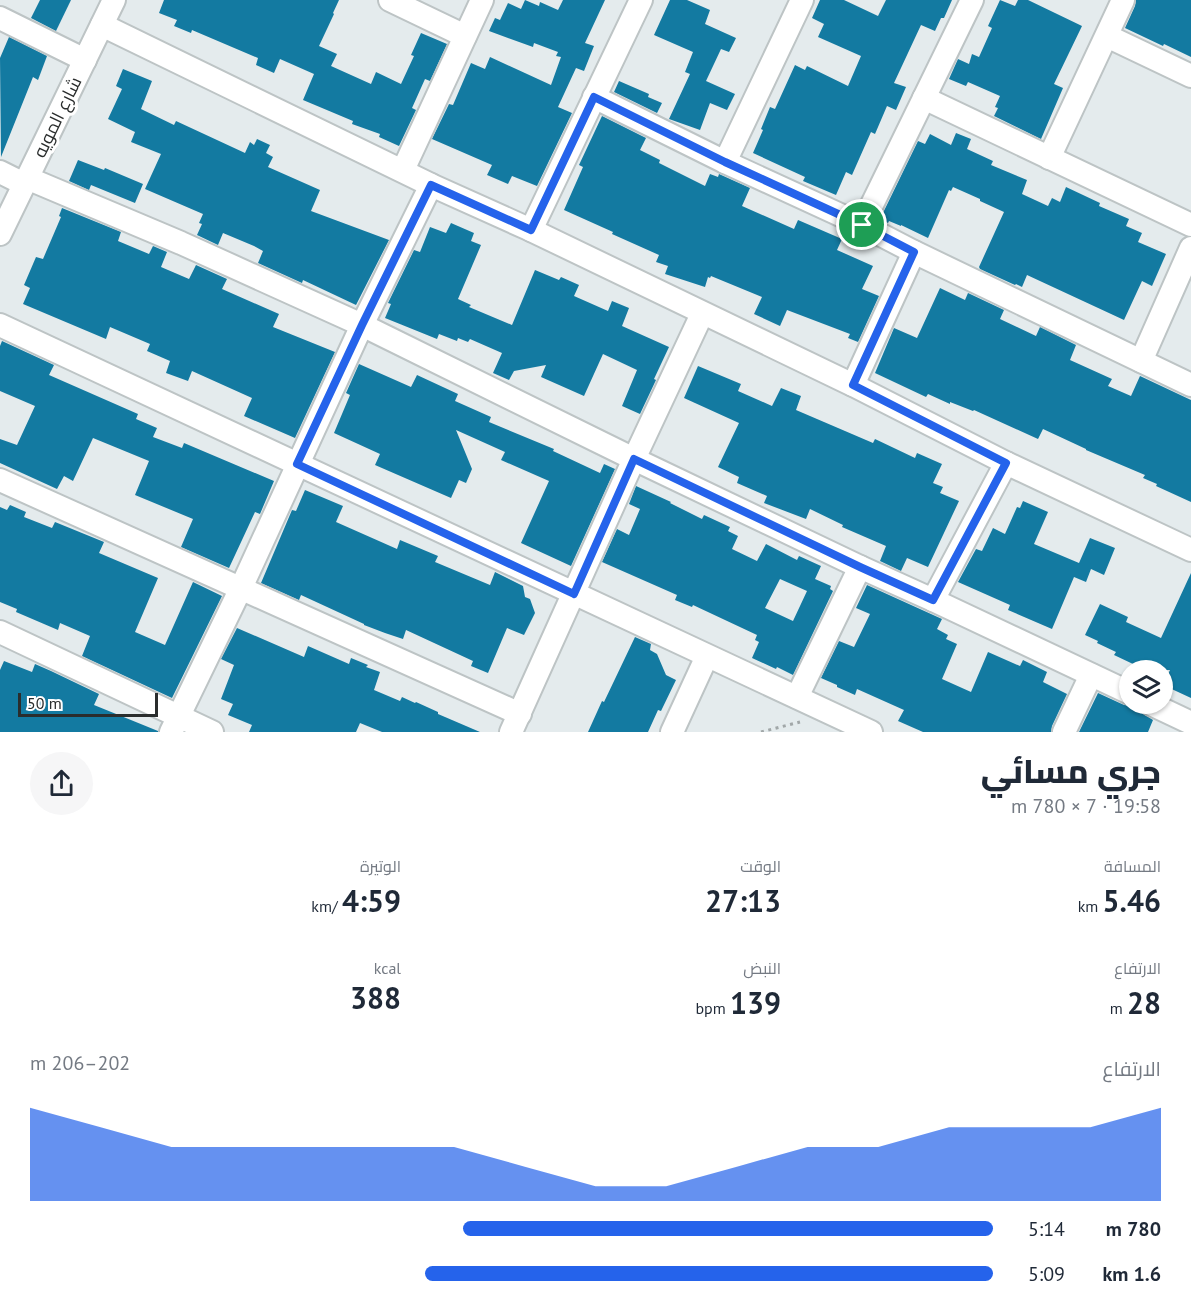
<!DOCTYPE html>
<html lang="ar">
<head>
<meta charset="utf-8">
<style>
	:root { --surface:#fff; --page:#f6f6f7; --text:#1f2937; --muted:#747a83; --accent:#2563eb }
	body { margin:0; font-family:"PT Sans",Cairo,sans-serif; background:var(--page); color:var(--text); direction:rtl; height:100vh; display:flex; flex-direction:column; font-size:22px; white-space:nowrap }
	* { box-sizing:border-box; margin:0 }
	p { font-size:20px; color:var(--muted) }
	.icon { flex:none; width:33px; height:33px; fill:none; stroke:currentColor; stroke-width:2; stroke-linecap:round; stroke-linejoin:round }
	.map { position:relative; height:732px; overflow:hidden; direction:ltr }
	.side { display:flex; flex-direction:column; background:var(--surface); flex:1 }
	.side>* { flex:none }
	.buttons { position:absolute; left:1119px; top:660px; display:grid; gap:12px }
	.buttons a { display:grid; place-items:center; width:54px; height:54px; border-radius:50%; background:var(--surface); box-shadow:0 2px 4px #0004; font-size:30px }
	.scale { position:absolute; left:18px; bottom:15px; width:140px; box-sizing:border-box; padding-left:6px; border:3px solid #2a2d2d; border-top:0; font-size:16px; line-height:21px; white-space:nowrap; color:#2a2d2d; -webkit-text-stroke:4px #fff; paint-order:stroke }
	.pin { position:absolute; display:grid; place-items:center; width:51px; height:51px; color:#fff; margin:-26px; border:3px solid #fff; border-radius:50%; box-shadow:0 2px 6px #0007 }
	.round { display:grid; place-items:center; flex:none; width:63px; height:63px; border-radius:32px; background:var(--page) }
	.summary { display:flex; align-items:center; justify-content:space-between; height:102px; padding:0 30px }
	h1 { font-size:33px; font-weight:800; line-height:45px }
	.figures { display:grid; grid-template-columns:repeat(3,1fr); gap:9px; height:102px; padding:6px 30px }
	.figures div { display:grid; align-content:center }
	.figures b { font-size:30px; font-weight:800 }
	.figures small { font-size:16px; font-weight:400 }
	.figures p { font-size:16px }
	.chart { height:168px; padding:12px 30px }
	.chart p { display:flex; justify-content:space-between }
	.chart svg { width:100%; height:108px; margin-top:6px; fill:var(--accent); opacity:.7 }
	ul { padding:0 30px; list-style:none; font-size:20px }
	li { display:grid; grid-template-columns:96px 72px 1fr; align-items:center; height:45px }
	li i { height:15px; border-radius:8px; background:var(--accent) }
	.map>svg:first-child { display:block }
	.building { fill:#137aa1; fill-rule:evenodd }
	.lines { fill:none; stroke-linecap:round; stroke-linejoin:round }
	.minor-casing { stroke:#bdc4c5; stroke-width:26 }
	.path { stroke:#a1a7a8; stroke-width:3; stroke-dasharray:3 4.5; stroke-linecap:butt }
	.minor { stroke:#fff; stroke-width:22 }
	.route-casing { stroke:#fff; stroke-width:12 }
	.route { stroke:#2563eb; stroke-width:8 }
	.labels { text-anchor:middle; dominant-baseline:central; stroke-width:6; stroke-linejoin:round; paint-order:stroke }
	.street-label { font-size:18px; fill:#2a2d2d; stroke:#fff }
</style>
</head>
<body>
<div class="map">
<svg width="1191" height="732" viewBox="0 0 1191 732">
	<rect width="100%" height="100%" fill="#e4ebed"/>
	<g class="building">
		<path d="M40,0H71L56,31L31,18Z"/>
		<path d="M164,0H339L333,13L334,14L319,46L337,54L331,66L371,84L376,72L401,84L414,56L411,55L421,33L447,44L430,81L425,79L412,108L416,110L399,146L379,137L380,134L352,124L353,121L303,100L314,74L280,59L274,73L256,65L258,58L192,30L191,33L174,26L177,20L159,13Z"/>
		<path d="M525,0L539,6L540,2L558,10L563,0H605L585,43L594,46L584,71L576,68L558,107L572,113L537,186L512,176L508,184L487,175L492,165L432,139L449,104L453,105L471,63L485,69L490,57L551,85L561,57L556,56L558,52L534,43L533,47L489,31L495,18L500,20L508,3L521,9Z"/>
		<path d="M670,0H687L710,10L705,24L736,38L729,52L721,49L706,81L735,94L727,110L710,103L700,130L669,119L690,74L685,72L693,52L654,35Z"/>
		<path d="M820,0H844L878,16L886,0H952L944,18H941L935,31L921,25L894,83L906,87L896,110L887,106L875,134L871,132L852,175L846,172L836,195L803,181L805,177L753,153L763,130L761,129L770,107L775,109L795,65L805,70L807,66L848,86L861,56L818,37L824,24L812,18Z"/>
		<path d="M1000,0L1015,6L1018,0H1028L1082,26L1054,84L1063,88L1041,139L994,116L998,108L995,107L1000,96L968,82L966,86L949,79L958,59L969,64L972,54L979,57L992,28L988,26Z"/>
		<path d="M1136,0H1191V57L1164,44L1163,46L1125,28L1135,6Z"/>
		<path d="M9,37L47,56L38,80L33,77L1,157L0,58Z"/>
		<path d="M123,69L152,81L141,109L174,125L176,121L245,153L250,142L254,145L257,139L270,145L266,153L273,157L268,167L320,190L311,211L389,240L356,305L303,280L302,283L258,263L263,251L254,246L223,233L218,245L197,235L202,224L199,223L203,214L145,189L161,154L131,142L135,132L108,119L122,89L116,86Z"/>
		<path d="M619,81L649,94L648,97L662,103L657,113L614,92Z"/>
		<path d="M602,116L646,138L640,150L660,160L659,163L705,186L710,174L718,177L719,174L750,188L742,206L794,229L798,220L842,239L837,250L873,266L862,289L879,296L858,342L848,338L850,334L787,310L780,326L754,314L762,297L711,276L710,278L708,277L705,287L665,274L668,266L656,262L659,255L612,234L613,232L564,210L583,167L579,165Z"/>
		<path d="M956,133L971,139L967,149L993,161L991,165L1027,180L1022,194L1048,206L1052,198L1060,202L1066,187L1100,203L1099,206L1129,219L1126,226L1142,233L1138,242L1166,254L1152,286L1142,281L1124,320L1027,275L1022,287L1016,284L1015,285L980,269L979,267L1004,212L980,201V199L953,187L951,191L949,190L928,238L901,225V226L889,221L888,223L880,219L918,141L925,144L930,134L951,145Z"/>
		<path d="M78,160L104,170L105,168L143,184L135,203L91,185L89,190L69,181Z"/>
		<path d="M62,208L121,232L118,241L149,254L153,246L167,252L161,267L189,279L196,265L227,279L222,289L279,314L273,327L335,352L295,438L244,416L252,398L192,371L188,381L166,373L170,361L147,351L150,344L110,327L106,339L23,304L30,288L24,285L36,257L43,259L61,217L59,216Z"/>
		<path d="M451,223L474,233L471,241L481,245L458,299L471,305L469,307L512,325L535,270L559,280L561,277L579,285L574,296L608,311L612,301L629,308L622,326L669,347L654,379L656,380L640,414L622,406L637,370L603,354L584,396L541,377L546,365L514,371L509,380L493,373L502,353L470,339L468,342L458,338L457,341L439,334L437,339L385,318L391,304L388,303L414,250L420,252L430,227L446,233Z"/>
		<path d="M940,288L965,300L968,293L1004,310L1000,319L1036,336L1040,327L1076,345L1070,360L1112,379L1108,386L1131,396L1140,376L1191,400V502L1156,486L1157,484L1143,478L1145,475L1086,450V449L1043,429L1038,439L974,410L973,411L950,402V404L928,394L926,397L875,373L894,328L917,338Z"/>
		<path d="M2,341L54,365L49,375L138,414L136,419L157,428L153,437L182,448L184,443L274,481L260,514L255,512L229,568L181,547L193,519L135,495L149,461L93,438L73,481L64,476L57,489L0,463V439L17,445L35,406L0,391V346Z"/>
		<path d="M359,364L411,387L417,375L458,394L455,401L491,417L489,422L554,449L553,451L600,473L604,464L615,469L571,566L521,543L549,481L501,460L505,452L456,430L472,469L466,483L459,480L451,498L375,465L380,454L334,433L350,395L346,393Z"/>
		<path d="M698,366L741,384L738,391L772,406L781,388L801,396L796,410L873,443L875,439L915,458L917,453L942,464L933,483L943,487L940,493L959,501L928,567L907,558L901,571L880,561L886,546L842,527L843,525L810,509L806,519L764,503L767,496L737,483L739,477L718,467L739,423L684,398Z"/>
		<path d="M636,486L671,502L670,503L702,519L704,515L730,527L728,531L738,536L732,549L757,561L766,544L797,560L799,556L821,566L815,579L831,586L830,589L833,591L793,675L777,667L776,669L752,658L759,642L755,640L757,635L693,605L692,607L675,600L677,595L602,562L617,529L629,535L640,509L629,504ZM780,579L807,591L793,621L765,608Z"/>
		<path d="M305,490L343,506L336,522L397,549L400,540L438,556L435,562L490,585L495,572L523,586L525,597L530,599L535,613L524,635L507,628L488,673L471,666L473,661L406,630L403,639L385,633L364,625V624L301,595L299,600L261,583L292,510L296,511Z"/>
		<path d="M1023,501L1048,512L1034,544L1079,563L1090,538L1115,548L1104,575L1091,569L1086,582L1074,577L1052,629L1008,610L1010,605L958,582L976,549L982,551L993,528L1005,534L1017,507L1020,508Z"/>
		<path d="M10,505L26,512L24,517L52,528L55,522L104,542L99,553L158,578L135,632L165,645L193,582L222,596L172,698L82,656L90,636L60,623L58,630L16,612L17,609L0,602V507L7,510Z"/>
		<path d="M1191,573V698L1163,685L1170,670H1130L1133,664L1114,655L1116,652L1097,643L1098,641L1085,635L1100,604L1128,617L1126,622L1161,638Z"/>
		<path d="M867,585L942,619L937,629L948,635L946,639L957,644L942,679L971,692L988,652L1020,666L1023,660L1047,672L1043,682L1067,694L1052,726L1051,732H923L898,721L904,710L857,689L855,695L837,687V685L821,678L839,641L854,647L870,614L856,608Z"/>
		<path d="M237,628L304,657L308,646L349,664L351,658L368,665L366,667L380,672L374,690L400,701L402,697L415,703L416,702L438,712V714L480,732H382L360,723L356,732H249L252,725L228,715L233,704L221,699L234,665L221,659Z"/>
		<path d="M635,637L651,644L650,650L657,654L666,675L676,680L661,711L658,710L648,732H588L602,701L604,702Z"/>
		<path d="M4,661L32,672L35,664L51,671L99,694L94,705L158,731V732H0V670Z"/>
		<path d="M1098,693L1124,705L1138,707L1140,712L1153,720L1148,732H1079Z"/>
	</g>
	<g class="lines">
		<defs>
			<g id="minor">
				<path d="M390,0L465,36"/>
				<path d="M0,18L85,60"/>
				<path d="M102,25L431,185L531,230L853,385L1006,463L1191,550"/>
				<path d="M1107,36L1191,76"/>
				<path d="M594,97L725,162L862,225L914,252L1191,385"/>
				<path d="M924,98L1191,225"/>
				<path d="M1049,158L1123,0"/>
				<path d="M725,162L802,0"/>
				<path d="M403,170L482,0"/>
				<path d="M0,172L24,184"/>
				<path d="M27,178L181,243L362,325L634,459L860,567L933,600L1130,693"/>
				<path d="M862,225L972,0"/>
				<path d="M531,230L641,0"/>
				<path d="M0,234L114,0"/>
				<path d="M0,325L871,732"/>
				<path d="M1141,361L1191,248"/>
				<path d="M853,385L914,252"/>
				<path d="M0,480L520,714"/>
				<path d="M933,600L1006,463"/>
				<path d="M0,632L212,732"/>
				<path d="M797,697L860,567"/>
				<path d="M1151,704L1191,723"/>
				<path d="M171,732L241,588L362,325L431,185"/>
				<path d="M511,732L634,459L702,314"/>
				<path d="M672,732L707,656"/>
				<path d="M1064,732L1091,675"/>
			</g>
		</defs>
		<use href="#minor" class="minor-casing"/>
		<path class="path" d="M761,732L800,722"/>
		<use href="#minor" class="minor"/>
	</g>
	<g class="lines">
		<defs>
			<path id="route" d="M594,97L725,162L862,225L914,252L853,385L1006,463L933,600L860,567L634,459L574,594L297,464L362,325L431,185L531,230Z"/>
		</defs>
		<use href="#route" class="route-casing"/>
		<use href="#route" class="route"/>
	</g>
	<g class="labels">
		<g class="street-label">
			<text transform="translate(57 117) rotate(-64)">شارع المويه</text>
		</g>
	</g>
</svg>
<div class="buttons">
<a><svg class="icon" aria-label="layers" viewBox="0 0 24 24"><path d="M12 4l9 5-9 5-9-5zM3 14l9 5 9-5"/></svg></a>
</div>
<div class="scale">50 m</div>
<div class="pin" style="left:862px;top:225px;background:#1e9e55"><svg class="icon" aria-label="arrive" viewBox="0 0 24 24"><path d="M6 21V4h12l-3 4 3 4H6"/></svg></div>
</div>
<section class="side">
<div class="summary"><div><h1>جري مسائي</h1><p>19:58 · 7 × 780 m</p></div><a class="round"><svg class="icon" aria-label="share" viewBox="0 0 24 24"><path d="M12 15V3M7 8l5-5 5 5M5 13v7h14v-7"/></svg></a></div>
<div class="figures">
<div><p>المسافة</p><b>5.46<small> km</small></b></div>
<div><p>الوقت</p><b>27:13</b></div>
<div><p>الوتيرة</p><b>4:59<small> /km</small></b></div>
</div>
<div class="figures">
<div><p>الارتفاع</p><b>28<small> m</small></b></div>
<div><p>النبض</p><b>139<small> bpm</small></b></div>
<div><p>kcal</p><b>388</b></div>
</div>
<div class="chart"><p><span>الارتفاع</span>202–206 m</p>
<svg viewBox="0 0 160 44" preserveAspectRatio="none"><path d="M0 44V6L10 14L20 22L30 22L40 22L50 22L60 22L70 30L80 38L90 38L100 30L110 22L120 22L130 14L140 14L150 14L160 6V44z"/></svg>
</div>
<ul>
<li><b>780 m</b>5:14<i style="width:55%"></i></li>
<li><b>1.6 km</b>5:09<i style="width:59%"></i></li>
</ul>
</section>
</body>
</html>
